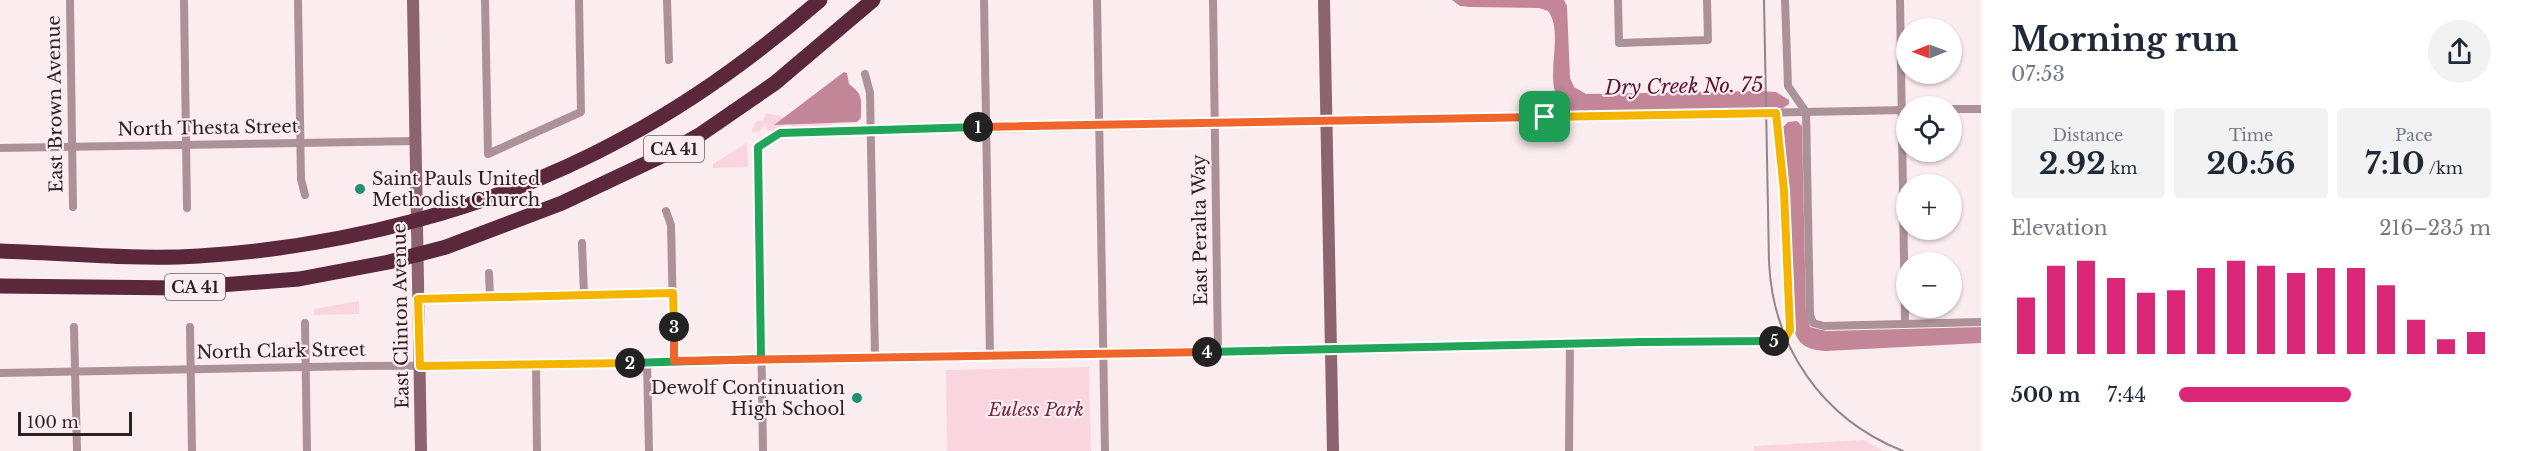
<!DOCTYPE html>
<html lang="en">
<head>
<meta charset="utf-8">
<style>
	:root { --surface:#fff; --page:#f2f2f3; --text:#1f2937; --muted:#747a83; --accent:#db2777 }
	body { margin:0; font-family:"Libre Baskerville",serif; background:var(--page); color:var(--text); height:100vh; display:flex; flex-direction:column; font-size:22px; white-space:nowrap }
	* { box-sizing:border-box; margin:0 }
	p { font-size:20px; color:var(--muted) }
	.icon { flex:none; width:33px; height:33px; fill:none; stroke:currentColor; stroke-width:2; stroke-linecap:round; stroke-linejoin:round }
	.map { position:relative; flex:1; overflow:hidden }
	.details { display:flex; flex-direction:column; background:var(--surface); width:540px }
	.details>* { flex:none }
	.needle { width:39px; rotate:269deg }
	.fabs { position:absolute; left:1896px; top:18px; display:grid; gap:12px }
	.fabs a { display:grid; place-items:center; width:66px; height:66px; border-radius:50%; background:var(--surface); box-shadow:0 2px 4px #0004; font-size:30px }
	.scale { position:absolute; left:18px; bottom:15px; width:114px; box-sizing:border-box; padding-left:6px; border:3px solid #2d2024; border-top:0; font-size:16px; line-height:21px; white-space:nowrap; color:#2d2024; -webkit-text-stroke:4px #fbecf0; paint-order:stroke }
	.pin { position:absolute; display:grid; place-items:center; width:51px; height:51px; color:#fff; margin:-26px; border-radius:12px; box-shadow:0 3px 9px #0006 }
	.km { position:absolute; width:30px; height:30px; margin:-15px; border-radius:50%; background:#222; color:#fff; font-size:16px; line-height:30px; text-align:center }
	.round { display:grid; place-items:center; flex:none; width:63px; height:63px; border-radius:32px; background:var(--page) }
	.summary { display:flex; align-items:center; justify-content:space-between; height:102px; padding:0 30px }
	h1 { font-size:33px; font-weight:800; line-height:45px }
	.figures { display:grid; grid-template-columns:repeat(3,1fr); gap:9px; height:102px; padding:6px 30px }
	.figures div { display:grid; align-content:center; border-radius:6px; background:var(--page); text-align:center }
	.figures b { font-size:30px; font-weight:800 }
	.figures small { font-size:16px; font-weight:400 }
	.figures p { font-size:16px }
	.chart { height:168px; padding:12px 30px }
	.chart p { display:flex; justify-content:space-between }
	.chart svg { width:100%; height:108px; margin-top:6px; stroke:var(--accent); stroke-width:6 }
	ul { padding:0 30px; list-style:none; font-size:20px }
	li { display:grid; grid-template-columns:96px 72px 1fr; align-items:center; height:45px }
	li i { height:15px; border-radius:8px; background:var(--accent) }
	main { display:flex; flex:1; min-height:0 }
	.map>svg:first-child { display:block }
	.green { fill:#fad5df }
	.water { fill:#c38699 }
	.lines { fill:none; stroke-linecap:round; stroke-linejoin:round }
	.street { stroke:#ad9199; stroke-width:8 }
	.secondary { stroke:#8b6470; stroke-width:12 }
	.highway { stroke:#5b283b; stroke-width:15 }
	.rail { stroke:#938589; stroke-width:2 }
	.split-1-casing { stroke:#fff; stroke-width:12 }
	.split-2-casing { stroke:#fff; stroke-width:12 }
	.split-3-casing { stroke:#fff; stroke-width:12 }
	.split-4-casing { stroke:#fff; stroke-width:12 }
	.split-5-casing { stroke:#fff; stroke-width:12 }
	.split-6-casing { stroke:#fff; stroke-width:12 }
	.split-1 { stroke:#f0652b; stroke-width:8 }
	.split-2 { stroke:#22a559; stroke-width:8 }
	.split-3 { stroke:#f5b400; stroke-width:8 }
	.split-4 { stroke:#f0652b; stroke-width:8 }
	.split-5 { stroke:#22a559; stroke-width:8 }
	.split-6 { stroke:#f5b400; stroke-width:8 }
	.poi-dot { fill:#1f9173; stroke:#fbecf0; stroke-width:2 }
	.labels { text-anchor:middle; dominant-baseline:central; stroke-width:4.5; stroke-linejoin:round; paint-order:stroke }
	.shield { fill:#fbecf0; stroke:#6b5d61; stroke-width:1.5 }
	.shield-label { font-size:16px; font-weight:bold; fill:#2d2024 }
	.street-label { font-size:18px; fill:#2d2024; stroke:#fbecf0 }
	.poi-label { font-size:18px; fill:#2d2024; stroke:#fbecf0; text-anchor:start }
	.park-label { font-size:18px; font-style:italic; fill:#702644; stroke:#fbecf0 }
	.water-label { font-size:20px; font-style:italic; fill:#5d1434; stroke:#fbecf0 }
</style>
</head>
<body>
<main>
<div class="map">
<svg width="1981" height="451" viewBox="0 0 1981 451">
	<rect width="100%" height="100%" fill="#fbecf0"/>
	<g class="green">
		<path d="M766,113L784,117L787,120L835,122L829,127L811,128L809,125L793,128L788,123L773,132L766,129V123L760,131L752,133V129L757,121H763Z"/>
		<path d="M747,143L748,167L713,168V164Z"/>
		<path d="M359,301V314L314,315V309Z"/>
		<path d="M1089,367L1091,451H947L946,370Z"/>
		<path d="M1864,440L1883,451H1754V446Z"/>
	</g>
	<g class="water">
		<path d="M1452,0H1564L1567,6L1570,78L1574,87L1586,94L1760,91L1776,92L1789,100V104L1783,108L1573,112C1534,96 1568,37 1548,11L1539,8L1470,7L1460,6Z"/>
		<path d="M844,72L847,73L849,84C864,95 861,100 861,118L857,122L774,125Z"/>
		<path d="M1797,121L1802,126L1806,313L1810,327L1826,331L1981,327V343L1826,351C1805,350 1795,343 1793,322L1788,188L1783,127L1788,122Z"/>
	</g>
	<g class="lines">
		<g class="street">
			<path d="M70,0L73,207"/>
			<path d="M184,0L187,208"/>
			<path d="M298,0L301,179L305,195"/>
			<path d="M485,0L488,154L581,112L579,0"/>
			<path d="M667,0L669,60"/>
			<path d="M984,0L990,355"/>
			<path d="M1097,0L1105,451"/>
			<path d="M1213,0L1218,352"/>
			<path d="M1618,0L1619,43L1708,40L1707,0"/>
			<path d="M1785,0L1788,86L1806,112L1810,315L1813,323L1824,326L1981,322"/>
			<path d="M1900,0L1905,324"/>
			<path d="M865,74L870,93L875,357"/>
			<path d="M1952,109H1981"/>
			<path d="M0,148L416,141"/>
			<path d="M666,211L671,225L674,361"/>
			<path d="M582,243L584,295"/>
			<path d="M489,273L490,297"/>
			<path d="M418,299L673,293"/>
			<path d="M305,323L307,451"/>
			<path d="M74,327L77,451"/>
			<path d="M190,327L192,451"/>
			<path d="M647,362L649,451"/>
			<path d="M536,365L537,451"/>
			<path d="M0,373L360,366L536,365L1047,353L1779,341L1788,337L1790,330L1784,191L1776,113"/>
			<path d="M763,451L758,147L780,133L1906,110"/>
			<path d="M1569,451L1570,345"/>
		</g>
		<g class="secondary">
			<path d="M413,0L421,451"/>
			<path d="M1324,0L1333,451"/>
		</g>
		<g class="highway">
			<path d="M0,251C66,253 133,260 199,256C344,247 496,208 624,138C695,100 760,52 820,0"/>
			<path d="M0,286L181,288L299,279L389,262L446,247L562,203L666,154L701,134L775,83L873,0"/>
		</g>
		<path class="rail" d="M1764,0L1769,262C1773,347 1822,419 1903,451"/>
	</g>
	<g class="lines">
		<defs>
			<path id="split-1" d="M978,127L1545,117"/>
			<path id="split-2" d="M630,363L761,359L758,147L780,133L978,127"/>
			<path id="split-3" d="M630,363L420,366L418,299L673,293L674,327"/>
			<path id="split-4" d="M674,327V361L1207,352"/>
			<path id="split-5" d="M1207,352L1641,342L1774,341"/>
			<path id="split-6" d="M1545,117L1776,113L1784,191L1790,330L1785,339L1774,341"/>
		</defs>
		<use href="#split-1" class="split-1-casing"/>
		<use href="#split-2" class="split-2-casing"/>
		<use href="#split-3" class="split-3-casing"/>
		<use href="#split-4" class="split-4-casing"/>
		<use href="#split-5" class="split-5-casing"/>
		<use href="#split-6" class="split-6-casing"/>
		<use href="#split-1" class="split-1"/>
		<use href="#split-2" class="split-2"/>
		<use href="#split-3" class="split-3"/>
		<use href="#split-4" class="split-4"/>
		<use href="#split-5" class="split-5"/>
		<use href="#split-6" class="split-6"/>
	</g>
	<g class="poi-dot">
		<circle cx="360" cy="189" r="6"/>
		<circle cx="857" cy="398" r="6"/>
	</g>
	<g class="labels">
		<g class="shield">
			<rect x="644" y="136" width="60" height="26" rx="4.5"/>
			<rect x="165" y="274" width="60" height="26" rx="4.5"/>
		</g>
		<g class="shield-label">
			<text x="674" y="149">CA 41</text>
			<text x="195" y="287">CA 41</text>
		</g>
		<g class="street-label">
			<text transform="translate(55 104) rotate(-91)">East Brown Avenue</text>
			<text transform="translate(208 128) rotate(-1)">North Thesta Street</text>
			<text transform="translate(1200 230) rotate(-91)">East Peralta Way</text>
			<text transform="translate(401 316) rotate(-91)">East Clinton Avenue</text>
			<text transform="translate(281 351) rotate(-1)">North Clark Street</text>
		</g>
		<g class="poi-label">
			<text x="372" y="179">Saint Pauls United<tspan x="372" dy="21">Methodist Church</tspan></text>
			<text x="845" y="388" text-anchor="end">Dewolf Continuation<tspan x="845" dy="21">High School</tspan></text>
		</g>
		<g class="park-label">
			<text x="1036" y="410">Euless Park</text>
		</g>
		<g class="water-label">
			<text transform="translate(1684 86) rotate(-1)">Dry Creek No. 75</text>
		</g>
	</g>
</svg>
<div class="fabs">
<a><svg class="needle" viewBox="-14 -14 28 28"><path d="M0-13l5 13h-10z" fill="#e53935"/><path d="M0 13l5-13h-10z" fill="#747a83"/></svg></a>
<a><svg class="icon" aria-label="locate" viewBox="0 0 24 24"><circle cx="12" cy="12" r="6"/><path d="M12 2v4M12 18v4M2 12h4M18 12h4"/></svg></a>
<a>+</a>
<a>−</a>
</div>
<div class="scale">100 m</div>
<div class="pin" style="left:1545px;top:117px;background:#1e9e55"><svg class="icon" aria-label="arrive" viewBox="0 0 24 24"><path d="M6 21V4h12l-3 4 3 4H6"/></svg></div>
<b class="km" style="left:978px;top:127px">1</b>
<b class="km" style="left:630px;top:363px">2</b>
<b class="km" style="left:674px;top:327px">3</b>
<b class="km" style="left:1207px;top:352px">4</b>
<b class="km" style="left:1774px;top:341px">5</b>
</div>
<section class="details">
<div class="summary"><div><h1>Morning run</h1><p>07:53</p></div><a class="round"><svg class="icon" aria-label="share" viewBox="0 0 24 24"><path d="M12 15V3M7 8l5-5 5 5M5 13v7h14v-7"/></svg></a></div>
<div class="figures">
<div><p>Distance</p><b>2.92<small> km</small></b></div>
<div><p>Time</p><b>20:56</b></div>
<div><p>Pace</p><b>7:10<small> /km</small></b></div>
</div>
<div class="chart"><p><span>Elevation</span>216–235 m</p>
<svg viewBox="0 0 160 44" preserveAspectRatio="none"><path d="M5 44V21M15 44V8M25 44V6M35 44V13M45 44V19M55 44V18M65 44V9M75 44V6M85 44V8M95 44V11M105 44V9M115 44V9M125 44V16M135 44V30M145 44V38M155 44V35"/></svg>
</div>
<ul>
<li><b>500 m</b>7:44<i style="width:55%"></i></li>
</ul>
</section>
</main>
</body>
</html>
